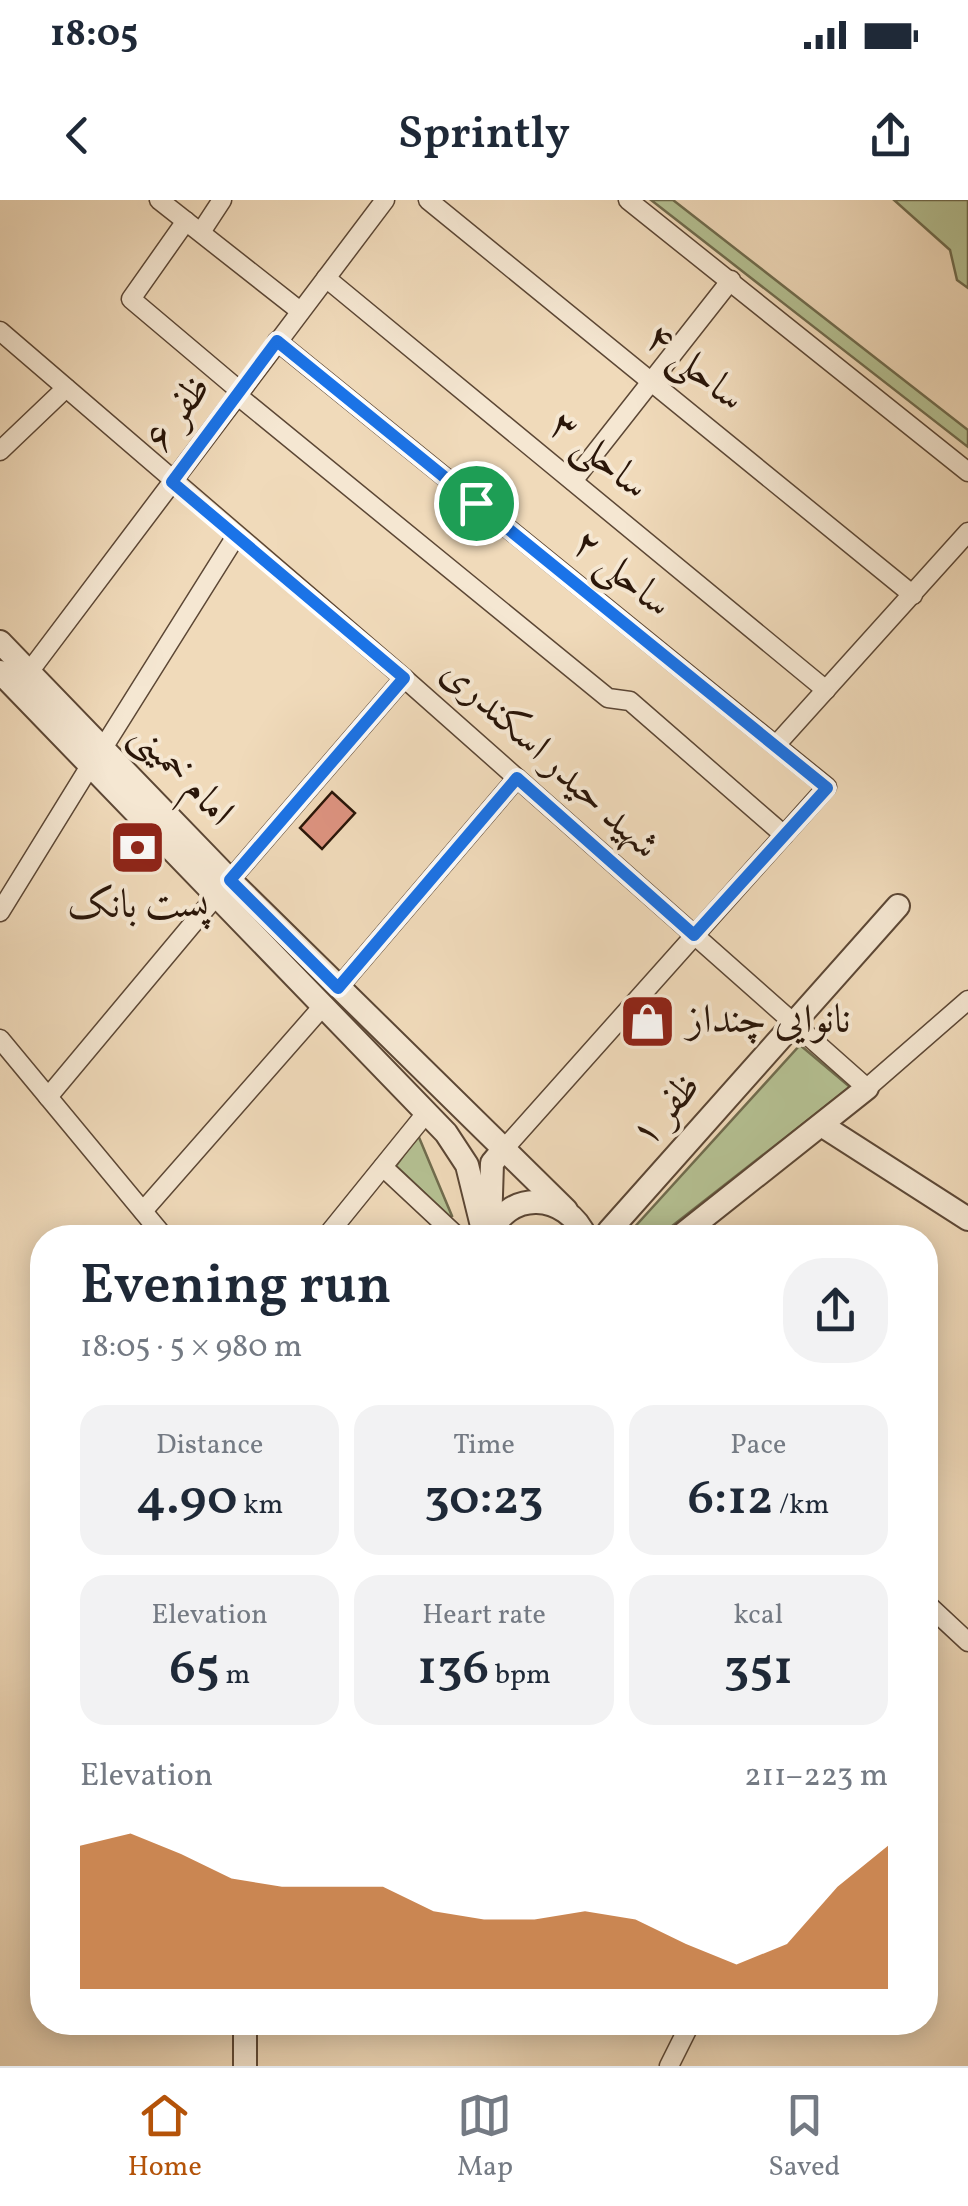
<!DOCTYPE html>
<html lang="en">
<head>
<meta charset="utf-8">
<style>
	:root { --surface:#fff; --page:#f2f2f3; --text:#1f2937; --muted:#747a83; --line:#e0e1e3; --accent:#b45309 }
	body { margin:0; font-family:Vollkorn,Amiri,serif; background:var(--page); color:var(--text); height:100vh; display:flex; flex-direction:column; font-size:38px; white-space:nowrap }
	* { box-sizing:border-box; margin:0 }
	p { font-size:32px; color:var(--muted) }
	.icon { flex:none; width:55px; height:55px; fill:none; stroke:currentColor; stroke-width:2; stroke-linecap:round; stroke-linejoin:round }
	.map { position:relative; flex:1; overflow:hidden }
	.sheet { position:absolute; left:30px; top:1025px; width:908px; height:810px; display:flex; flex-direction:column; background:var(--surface); border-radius:40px; box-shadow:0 5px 25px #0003 }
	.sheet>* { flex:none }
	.pin { position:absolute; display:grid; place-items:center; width:85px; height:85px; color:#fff; margin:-42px; border:5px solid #fff; border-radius:50%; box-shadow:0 2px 10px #0007 }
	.round { display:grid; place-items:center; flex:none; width:105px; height:105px; border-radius:40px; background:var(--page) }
	.overview { display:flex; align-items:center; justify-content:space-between; height:170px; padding:0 50px }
	h1 { font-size:55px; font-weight:600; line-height:75px }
	.metrics { display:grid; grid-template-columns:repeat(3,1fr); gap:15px; height:170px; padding:10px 50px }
	.metrics div { display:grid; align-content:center; border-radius:25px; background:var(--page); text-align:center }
	.metrics b { font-size:50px; font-weight:600 }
	.metrics small { font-size:28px; font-weight:400 }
	.metrics p { font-size:28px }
	.chart { height:280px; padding:20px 50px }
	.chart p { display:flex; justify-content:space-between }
	.chart svg { width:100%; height:180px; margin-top:10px; fill:var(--accent); opacity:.7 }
	.status { display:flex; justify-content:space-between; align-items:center; height:70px; padding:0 50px; background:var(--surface); direction:ltr }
	.status svg { height:28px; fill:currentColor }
	header { display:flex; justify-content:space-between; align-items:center; height:130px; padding:0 50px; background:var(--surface); font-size:45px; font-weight:600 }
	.dock { display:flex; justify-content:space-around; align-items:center; height:140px; border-top:2px solid var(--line); background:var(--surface); font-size:28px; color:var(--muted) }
	.dock a { display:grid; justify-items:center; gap:5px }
	.dock .selected { color:var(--accent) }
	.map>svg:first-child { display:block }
	.green { fill:#b5c193; stroke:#706c4e; stroke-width:2.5 }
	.building { fill:#dd9380; stroke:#2a1609; stroke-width:2.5 }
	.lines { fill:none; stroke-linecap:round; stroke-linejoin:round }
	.minor-casing { stroke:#5c4735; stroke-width:21 }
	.tertiary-casing { stroke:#5c4735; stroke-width:26 }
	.minor { stroke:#f5e7d2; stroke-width:18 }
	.tertiary { stroke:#f5e7d2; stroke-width:22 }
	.route-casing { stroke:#fff; stroke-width:20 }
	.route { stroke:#1a73e8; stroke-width:12 }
	.labels { text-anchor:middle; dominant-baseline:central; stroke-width:8; stroke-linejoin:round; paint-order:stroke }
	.street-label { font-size:40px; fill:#2a1609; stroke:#f5e7d2 }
	.poi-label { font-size:40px; fill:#2a1609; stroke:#f5e7d2 }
</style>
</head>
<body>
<div class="status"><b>18:05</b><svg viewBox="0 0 49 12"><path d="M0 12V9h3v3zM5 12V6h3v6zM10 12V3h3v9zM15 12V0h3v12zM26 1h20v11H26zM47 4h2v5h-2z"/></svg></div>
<header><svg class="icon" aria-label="back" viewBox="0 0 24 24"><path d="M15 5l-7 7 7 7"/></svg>Sprintly<svg class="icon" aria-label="share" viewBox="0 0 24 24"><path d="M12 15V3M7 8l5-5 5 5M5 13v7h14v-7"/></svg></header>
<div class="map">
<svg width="968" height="1866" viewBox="0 0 968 1866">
	<rect width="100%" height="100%" fill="#f0daba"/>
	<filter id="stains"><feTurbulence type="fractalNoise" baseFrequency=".002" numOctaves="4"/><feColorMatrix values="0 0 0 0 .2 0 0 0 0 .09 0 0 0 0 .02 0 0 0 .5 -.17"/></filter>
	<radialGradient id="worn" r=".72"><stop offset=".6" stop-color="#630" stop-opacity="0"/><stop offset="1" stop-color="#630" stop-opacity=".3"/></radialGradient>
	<g class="green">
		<path d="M651,0H673L968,230V247Z"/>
		<path d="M894,0H968V88L957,80L950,50Z"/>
		<path d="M800,845L850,887L658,1037H633L631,1031Z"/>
		<path d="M418,935L452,1016L450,1017L396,966Z"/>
	</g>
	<path class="building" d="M332,592L355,613L322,649L300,628Z"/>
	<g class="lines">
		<defs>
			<g id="minor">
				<path d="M159,0L300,111"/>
				<path d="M428,0L913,395"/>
				<path d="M628,0L968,272"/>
				<path d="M186,21L131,99L240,191"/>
				<path d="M201,32L222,0"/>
				<path d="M326,78L826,490"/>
				<path d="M0,131L404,478L867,888L968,800"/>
				<path d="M277,141L827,587L503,950"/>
				<path d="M237,195L608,498L630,501L784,635"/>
				<path d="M0,251L66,188"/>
				<path d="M573,281L731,80"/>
				<path d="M29,472L385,0"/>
				<path d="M776,545L968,332"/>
				<path d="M103,548L236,336"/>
				<path d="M230,680L404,478"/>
				<path d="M0,712L90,566"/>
				<path d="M338,788L517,578"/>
				<path d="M0,839L165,1038"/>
				<path d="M48,897L216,696"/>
				<path d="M383,967L459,1038"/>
				<path d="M143,1011L323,806"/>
				<path d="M325,1038L427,912"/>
				<path d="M925,1402L968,1442"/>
				<path d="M669,1866L691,1822"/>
			</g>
			<g id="tertiary">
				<path d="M0,442L230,680L566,1010"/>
				<path d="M0,472L446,933L467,965L485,1038"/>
				<path d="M823,926L968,1019"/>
				<path d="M490,1027L492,963L503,950"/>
				<path d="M609,1031L898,706"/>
				<path d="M489,1038C506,988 567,992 586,1038"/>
				<path d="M678,1038L867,888"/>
				<path d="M245,1866V1822"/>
			</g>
		</defs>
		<use href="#minor" class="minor-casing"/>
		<use href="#tertiary" class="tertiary-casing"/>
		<use href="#minor" class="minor"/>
		<use href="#tertiary" class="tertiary"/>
	</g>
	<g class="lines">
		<defs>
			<path id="route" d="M277,141L827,588L694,735L517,578L338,788L230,680L404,478L172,282Z"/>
		</defs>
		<use href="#route" class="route-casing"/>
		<use href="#route" class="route"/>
	</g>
	<defs>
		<symbol id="bank-square" viewBox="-11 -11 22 22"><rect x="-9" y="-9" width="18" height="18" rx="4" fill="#8f2418" stroke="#f5e7d2"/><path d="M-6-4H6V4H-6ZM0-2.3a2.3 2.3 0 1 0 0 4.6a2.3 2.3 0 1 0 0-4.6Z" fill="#fff"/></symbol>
		<symbol id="shop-square" viewBox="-11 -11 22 22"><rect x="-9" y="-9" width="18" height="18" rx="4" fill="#8f2418" stroke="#f5e7d2"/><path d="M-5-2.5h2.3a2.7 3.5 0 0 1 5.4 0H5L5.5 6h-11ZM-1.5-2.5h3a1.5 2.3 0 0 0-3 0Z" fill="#fff"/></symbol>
	</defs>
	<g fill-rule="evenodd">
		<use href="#bank-square" x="106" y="616" width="63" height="63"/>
		<use href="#shop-square" x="616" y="790" width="63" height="63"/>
	</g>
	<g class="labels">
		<g class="street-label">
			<text transform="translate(694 169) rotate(39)">ساحلی ۴</text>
			<text transform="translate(179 214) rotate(-53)">ظفر ۶</text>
			<text transform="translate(598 257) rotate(39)">ساحلی ۳</text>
			<text transform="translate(621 375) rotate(39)">ساحلی ۲</text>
			<text transform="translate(549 560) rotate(42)">شهید حیدر اسکندری</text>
			<text transform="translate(181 575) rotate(46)">امام خمینی</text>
			<text transform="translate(667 911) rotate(-48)">ظفر ۱</text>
		</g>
		<g class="poi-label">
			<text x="138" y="707">پست بانک</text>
			<text x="687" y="822" text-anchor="start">نانوایی چنداز</text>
		</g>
	</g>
	<rect width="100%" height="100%" filter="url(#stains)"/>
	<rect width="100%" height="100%" fill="url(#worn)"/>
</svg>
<div class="pin" style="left:476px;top:303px;background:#1e9e55"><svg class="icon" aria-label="arrive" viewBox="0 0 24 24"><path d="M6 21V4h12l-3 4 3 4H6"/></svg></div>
<section class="sheet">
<div class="overview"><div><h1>Evening run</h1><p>18:05 · 5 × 980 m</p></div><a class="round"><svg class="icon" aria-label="share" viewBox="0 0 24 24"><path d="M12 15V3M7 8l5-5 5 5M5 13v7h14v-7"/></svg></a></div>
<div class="metrics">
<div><p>Distance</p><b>4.90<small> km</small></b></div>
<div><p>Time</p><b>30:23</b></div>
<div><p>Pace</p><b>6:12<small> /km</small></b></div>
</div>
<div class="metrics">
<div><p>Elevation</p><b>65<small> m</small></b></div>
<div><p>Heart rate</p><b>136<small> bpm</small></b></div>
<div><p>kcal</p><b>351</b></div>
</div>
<div class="chart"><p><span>Elevation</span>211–223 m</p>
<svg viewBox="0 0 160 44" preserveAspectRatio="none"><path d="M0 44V9L10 6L20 11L30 17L40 19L50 19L60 19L70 25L80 27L90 27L100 25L110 27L120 33L130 38L140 33L150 19L160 9V44z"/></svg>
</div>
</section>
</div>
<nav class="dock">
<a class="selected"><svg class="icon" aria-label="home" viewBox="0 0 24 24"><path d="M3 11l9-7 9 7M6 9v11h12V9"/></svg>Home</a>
<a><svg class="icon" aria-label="map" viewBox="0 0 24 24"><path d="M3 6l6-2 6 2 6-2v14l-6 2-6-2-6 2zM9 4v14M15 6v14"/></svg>Map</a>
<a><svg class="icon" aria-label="saved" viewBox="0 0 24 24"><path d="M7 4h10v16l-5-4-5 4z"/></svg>Saved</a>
</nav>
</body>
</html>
